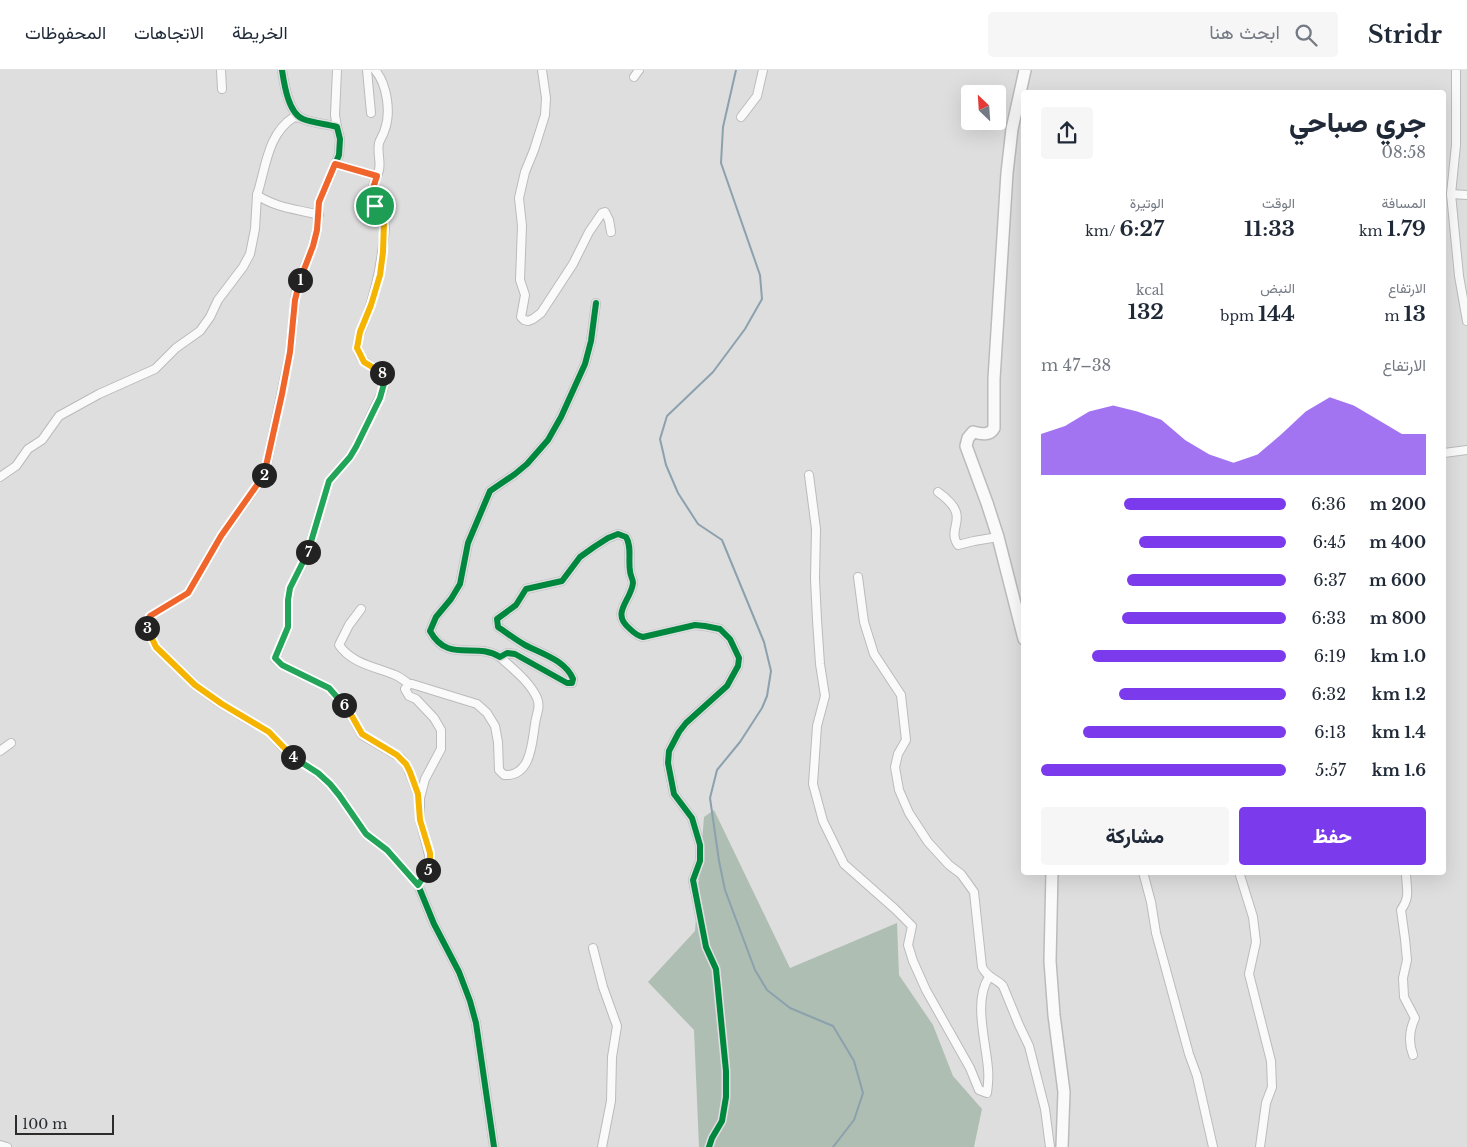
<!DOCTYPE html>
<html lang="ar">
<head>
<meta charset="utf-8">
<style>
	:root { --surface:#fff; --page:#f6f6f7; --text:#1f2937; --muted:#747a83; --line:#e0e1e3; --accent:#7c3aed }
	body { margin:0; font-family:"Libre Baskerville",Vazirmatn,serif; background:var(--page); color:var(--text); direction:rtl; height:100vh; display:flex; flex-direction:column; font-size:19px; white-space:nowrap }
	* { box-sizing:border-box; margin:0 }
	p { font-size:16px; color:var(--muted) }
	.icon { flex:none; width:28px; height:28px; fill:none; stroke:currentColor; stroke-width:2; stroke-linecap:round; stroke-linejoin:round }
	.map { position:relative; flex:1; overflow:hidden; direction:ltr }
	.details { position:absolute; left:1021px; top:20px; width:425px; height:785px; display:flex; flex-direction:column; background:var(--surface); border-radius:5px; box-shadow:0 5px 20px #0002; direction:rtl }
	.details>* { flex:none }
	.needle { width:32px; rotate:335deg }
	.fabs { position:absolute; left:961px; top:15px; display:grid; gap:10px }
	.fabs a { display:grid; place-items:center; width:45px; height:45px; border-radius:5px; background:var(--surface); box-shadow:0 5px 20px #0002; font-size:25px }
	.scale { position:absolute; left:15px; bottom:12px; width:99px; box-sizing:border-box; padding-left:5px; border:2px solid #2c2c2d; border-top:0; font-size:14px; line-height:18px; white-space:nowrap; color:#2c2c2d; -webkit-text-stroke:4px #dddee0; paint-order:stroke }
	.pin { position:absolute; display:grid; place-items:center; width:42px; height:42px; color:#fff; margin:-21px; border:2px solid #fff; border-radius:50%; box-shadow:0 1px 5px #0007 }
	.km { position:absolute; width:25px; height:25px; margin:-12px; border-radius:50%; background:#222; color:#fff; font-size:14px; line-height:25px; text-align:center }
	.round { display:grid; place-items:center; flex:none; width:52px; height:52px; border-radius:5px; background:var(--page) }
	.summary { display:flex; align-items:center; justify-content:space-between; height:85px; padding:0 20px }
	h1 { font-size:28px; font-weight:800; line-height:38px }
	.stats { display:grid; grid-template-columns:repeat(3,1fr); gap:8px; height:85px; padding:5px 20px }
	.stats div { display:grid; align-content:center }
	.stats b { font-size:21px; font-weight:800 }
	.stats small { font-size:14px; font-weight:400 }
	.stats p { font-size:14px }
	.chart { height:140px; padding:10px 20px }
	.chart p { display:flex; justify-content:space-between }
	.chart svg { width:100%; height:90px; margin-top:5px; fill:var(--accent); opacity:.7 }
	.primary-button { display:flex; gap:10px; margin-top:auto; padding:10px 20px }
	.primary-button a { flex:1; height:58px; border-radius:5px; background:var(--accent); color:#fff; font-size:20px; font-weight:800; line-height:58px; text-align:center }
	.primary-button a+a { background:var(--page); color:var(--text) }
	ul { padding:0 20px; list-style:none; font-size:16px }
	li { display:grid; grid-template-columns:80px 60px 1fr; align-items:center; height:38px }
	li i { height:12px; border-radius:6px; background:var(--accent) }
	header { display:flex; align-items:center; gap:30px; box-sizing:border-box; height:70px; padding:0 25px; background:var(--surface); border-bottom:1px solid var(--line) }
	header strong { font-size:24px }
	nav { display:flex; gap:28px; margin-inline-start:auto; font-size:18px }
	.search { width:350px; height:45px; background:var(--page); display:flex; align-items:center; gap:12px; box-sizing:border-box; padding:0 18px; border-radius:5px; color:var(--muted); font-size:19px }
	.map>svg:first-child { display:block }
	.forest { fill:#aebeb2 }
	.lines { fill:none; stroke-linecap:round; stroke-linejoin:round }
	.stream { stroke:#8ba1ad; stroke-width:2 }
	.street-casing { stroke:#bbb; stroke-width:10 }
	.secondary-casing { stroke:#bbb; stroke-width:14 }
	.street { stroke:#fafafa; stroke-width:8 }
	.secondary { stroke:#fafafa; stroke-width:11 }
	.cycleway-casing { stroke:#dddee0; stroke-width:9 }
	.cycleway { stroke:#00873e; stroke-width:6 }
	.split-1-casing { stroke:#fff; stroke-width:10 }
	.split-2-casing { stroke:#fff; stroke-width:10 }
	.split-3-casing { stroke:#fff; stroke-width:10 }
	.split-4-casing { stroke:#fff; stroke-width:10 }
	.split-5-casing { stroke:#fff; stroke-width:10 }
	.split-6-casing { stroke:#fff; stroke-width:10 }
	.split-7-casing { stroke:#fff; stroke-width:10 }
	.split-8-casing { stroke:#fff; stroke-width:10 }
	.split-9-casing { stroke:#fff; stroke-width:10 }
	.split-1 { stroke:#f0652b; stroke-width:6 }
	.split-2 { stroke:#f0652b; stroke-width:6 }
	.split-3 { stroke:#f0652b; stroke-width:6 }
	.split-4 { stroke:#f5b400; stroke-width:6 }
	.split-5 { stroke:#22a559; stroke-width:6 }
	.split-6 { stroke:#f5b400; stroke-width:6 }
	.split-7 { stroke:#22a559; stroke-width:6 }
	.split-8 { stroke:#22a559; stroke-width:6 }
	.split-9 { stroke:#f5b400; stroke-width:6 }
</style>
</head>
<body>
<header>
<strong>Stridr</strong>
<div class="search"><svg class="icon" aria-label="search" viewBox="0 0 24 24"><circle cx="10" cy="10" r="6"/><path d="M15 15l6 6"/></svg>ابحث هنا</div>
<nav><a>الخريطة</a><a>الاتجاهات</a><a>المحفوظات</a></nav>
</header>
<div class="map">
<svg width="1467" height="1077" viewBox="0 0 1467 1077">
	<rect width="100%" height="100%" fill="#dededf"/>
	<path class="forest" d="M714,740L790,898L897,853L899,905L933,955L953,1006L982,1039L974,1077H699L694,960L648,912L695,861L704,747Z"/>
	<g class="lines">
		<path class="stream" d="M736,0L723,57L721,93L760,205L762,229L745,259L713,302L667,346L660,369L666,395L678,423L698,454L722,470L764,572L771,601L767,626L762,638L740,672L717,700L710,728L719,791L725,820L755,900L767,920L790,938L833,956L854,991L863,1023L854,1050L833,1077"/>
		<defs>
			<g id="street">
				<path d="M221,0L222,19"/>
				<path d="M282,0C284,13 288,43 303,49C313,53 326,54 337,57L340,69L339,85L319,132L317,160L313,176L301,206L296,222L290,282L267,393L263,407L221,466L188,523L150,546L145,554L156,577L195,615L221,634L269,662L291,686L308,696L330,714L339,725L366,764L387,780L418,815L434,854L459,902L470,931L476,953L494,1077"/>
				<path d="M337,0L335,45L337,57"/>
				<path d="M367,0L371,43"/>
				<path d="M375,0C387,14 391,42 385,59C384,64 380,69 379,73C377,82 381,92 379,100C377,108 372,115 372,122C372,137 383,145 385,158C382,190 377,220 365,250C362,259 356,270 358,280C361,293 372,296 382,303L385,310L383,320L356,377L350,387L329,411L307,485L290,518L288,530V557L275,589L282,595L329,618L349,641L362,665L401,688L406,694L413,711L418,725L420,736"/>
				<path d="M542,0L546,28L545,45L534,80L525,102L519,128L522,156L520,210L525,225L521,247L524,250L528,251L533,249L541,243L573,194L589,162L602,143L605,142L609,150L611,162"/>
				<path d="M1456,0V75L1451,124L1459,206L1467,251"/>
				<path d="M634,7L639,0"/>
				<path d="M741,47L757,26L763,0"/>
				<path d="M301,48L294,47C267,64 266,98 257,125C276,138 297,139 319,145"/>
				<path d="M335,94L377,106"/>
				<path d="M1451,124L1467,125"/>
				<path d="M596,233L591,271L585,294L561,347L548,370L527,394L515,404L490,421L468,473L460,514L451,529L436,547L430,561C448,594 475,571 500,587L507,583L515,584L567,613H572L573,609C565,590 542,584 525,575C516,570 507,563 498,557L497,549L516,535L526,519L562,511L580,487L594,477L608,468L618,464L626,467C632,476 628,490 630,501C630,505 633,509 633,513C631,531 610,543 630,559C634,563 638,566 643,567L695,555L705,556L720,559L730,569L739,588L738,596L727,616L686,653L679,662L669,681L668,693L674,724L692,748L700,775V791L693,810L706,877L716,899L726,1001V1027L722,1051L712,1068L709,1077"/>
				<path d="M1444,383L1467,380"/>
				<path d="M809,405L816,459L815,509L817,550L820,594L825,626L817,656L813,714L823,751L844,794L895,839L912,856L908,875L913,891L926,920L970,998L979,1020L987,1023C988,1015 989,1007 988,999C986,971 973,931 989,907"/>
				<path d="M0,407L16,396L28,379L42,370L59,346L99,324L155,299L176,278L200,261L210,247L218,230L243,197L250,184L255,159L257,125"/>
				<path d="M938,422C974,448 945,456 958,475L974,471L998,467"/>
				<path d="M858,507L864,552L874,584L901,625L906,670L898,684L895,697L899,720L909,743L928,772L949,795L961,804L974,822L982,897C987,908 996,908 1003,916L1019,955L1029,976L1045,1039L1050,1077"/>
				<path d="M361,539L349,555L339,575C352,594 376,597 395,605C400,607 405,611 409,614"/>
				<path d="M0,681L11,673"/>
				<path d="M1143,802L1151,832L1156,863L1189,984L1197,1006L1213,1077"/>
				<path d="M1239,802L1253,847L1256,872L1249,904L1271,991L1272,1017L1266,1033L1260,1077"/>
				<path d="M1406,802C1406,819 1411,826 1401,840L1405,869L1407,890L1403,908L1404,927L1415,948C1409,961 1408,972 1413,985"/>
				<path d="M418,815L429,798L430,789L420,750V728L425,709L441,679V660L434,648L416,629L409,626L405,619L409,614H412L477,634L487,643L495,656L498,672L499,700L504,705C531,707 532,673 535,654C536,644 541,638 537,628C530,612 513,599 500,587"/>
				<path d="M593,878L603,917L617,956L612,987L611,1031L602,1077"/>
				<path d="M0,1075L7,1077"/>
			</g>
			<g id="secondary">
				<path d="M1024,569L998,467L987,433L966,376L968,368L973,362C981,364 990,366 994,358V309L1007,103L1012,59L1025,0"/>
				<path d="M1052,802L1050,891L1054,945L1064,1022L1062,1077"/>
			</g>
		</defs>
		<use href="#street" class="street-casing"/>
		<use href="#secondary" class="secondary-casing"/>
		<use href="#street" class="street"/>
		<use href="#secondary" class="secondary"/>
		<defs>
			<g id="cycleway">
				<path d="M282,0C284,13 288,43 303,49C313,53 326,54 337,57L340,69L339,85L319,132L317,160L313,176L301,206L296,222L290,282L267,393L263,407L221,466L188,523L150,546L145,554L156,577L195,615L221,634L269,662L291,686L308,696L330,714L339,725L366,764L387,780L418,815L434,854L459,902L470,931L476,953L494,1077"/>
				<path d="M596,233L591,271L585,294L561,347L548,370L527,394L515,404L490,421L468,473L460,514L451,529L436,547L430,561C448,594 475,571 500,587L507,583L515,584L567,613H572L573,609C565,590 542,584 525,575C516,570 507,563 498,557L497,549L516,535L526,519L562,511L580,487L594,477L608,468L618,464L626,467C632,476 628,490 630,501C630,505 633,509 633,513C631,531 610,543 630,559C634,563 638,566 643,567L695,555L705,556L720,559L730,569L739,588L738,596L727,616L686,653L679,662L669,681L668,693L674,724L692,748L700,775V791L693,810L706,877L716,899L726,1001V1027L722,1051L712,1068L709,1077"/>
			</g>
		</defs>
		<use href="#cycleway" class="cycleway-casing"/>
		<use href="#cycleway" class="cycleway"/>
	</g>
	<g class="lines">
		<defs>
			<path id="split-1" d="M300,210L313,176L317,160L319,132L335,94L377,106L372,121L375,136"/>
			<path id="split-2" d="M264,405L282,324L290,282L295,230L300,210"/>
			<path id="split-3" d="M147,558L145,554L150,546L188,523L221,466L264,405"/>
			<path id="split-4" d="M147,558L156,577L195,615L222,634L269,662L293,687"/>
			<path id="split-5" d="M293,687L318,703L330,714L339,725L366,764L387,780L418,815L428,800"/>
			<path id="split-6" d="M344,635L349,641L362,664L397,685L406,694L410,702L418,724L420,750L430,783V789L428,800"/>
			<path id="split-7" d="M308,482L290,518L288,530V557L275,588L282,595L329,618L344,635"/>
			<path id="split-8" d="M308,482L329,411L350,387L356,377L380,328L385,310L382,303"/>
			<path id="split-9" d="M375,136L384,152L383,182L380,205L371,235L360,262L357,278L364,292L382,303"/>
		</defs>
		<use href="#split-1" class="split-1-casing"/>
		<use href="#split-2" class="split-2-casing"/>
		<use href="#split-3" class="split-3-casing"/>
		<use href="#split-4" class="split-4-casing"/>
		<use href="#split-5" class="split-5-casing"/>
		<use href="#split-6" class="split-6-casing"/>
		<use href="#split-7" class="split-7-casing"/>
		<use href="#split-8" class="split-8-casing"/>
		<use href="#split-9" class="split-9-casing"/>
		<use href="#split-1" class="split-1"/>
		<use href="#split-2" class="split-2"/>
		<use href="#split-3" class="split-3"/>
		<use href="#split-4" class="split-4"/>
		<use href="#split-5" class="split-5"/>
		<use href="#split-6" class="split-6"/>
		<use href="#split-7" class="split-7"/>
		<use href="#split-8" class="split-8"/>
		<use href="#split-9" class="split-9"/>
	</g>
</svg>
<div class="fabs">
<a><svg class="needle" viewBox="-14 -14 28 28"><path d="M0-13l5 13h-10z" fill="#e53935"/><path d="M0 13l5-13h-10z" fill="#747a83"/></svg></a>
</div>
<div class="scale">100 m</div>
<div class="pin" style="left:375px;top:136px;background:#1e9e55"><svg class="icon" aria-label="arrive" viewBox="0 0 24 24"><path d="M6 21V4h12l-3 4 3 4H6"/></svg></div>
<b class="km" style="left:300px;top:210px">1</b>
<b class="km" style="left:264px;top:405px">2</b>
<b class="km" style="left:147px;top:558px">3</b>
<b class="km" style="left:293px;top:687px">4</b>
<b class="km" style="left:428px;top:800px">5</b>
<b class="km" style="left:344px;top:635px">6</b>
<b class="km" style="left:308px;top:482px">7</b>
<b class="km" style="left:382px;top:303px">8</b>
<section class="details">
<div class="summary"><div><h1>جري صباحي</h1><p>08:58</p></div><a class="round"><svg class="icon" aria-label="share" viewBox="0 0 24 24"><path d="M12 15V3M7 8l5-5 5 5M5 13v7h14v-7"/></svg></a></div>
<div class="stats">
<div><p>المسافة</p><b>1.79<small> km</small></b></div>
<div><p>الوقت</p><b>11:33</b></div>
<div><p>الوتيرة</p><b>6:27<small> /km</small></b></div>
</div>
<div class="stats">
<div><p>الارتفاع</p><b>13<small> m</small></b></div>
<div><p>النبض</p><b>144<small> bpm</small></b></div>
<div><p>kcal</p><b>132</b></div>
</div>
<div class="chart"><p><span>الارتفاع</span>38–47 m</p>
<svg viewBox="0 0 160 44" preserveAspectRatio="none"><path d="M0 44V24L10 20L20 13L30 10L40 13L50 17L60 27L70 34L80 38L90 34L100 24L110 13L120 6L130 10L140 17L150 24L160 24V44z"/></svg>
</div>
<ul>
<li><b>200 m</b>6:36<i style="width:66%"></i></li>
<li><b>400 m</b>6:45<i style="width:60%"></i></li>
<li><b>600 m</b>6:37<i style="width:65%"></i></li>
<li><b>800 m</b>6:33<i style="width:67%"></i></li>
<li><b>1.0 km</b>6:19<i style="width:79%"></i></li>
<li><b>1.2 km</b>6:32<i style="width:68%"></i></li>
<li><b>1.4 km</b>6:13<i style="width:83%"></i></li>
<li><b>1.6 km</b>5:57<i style="width:100%"></i></li>
</ul>
<div class="primary-button"><a>حفظ</a><a>مشاركة</a></div>
</section>
</div>
</body>
</html>
